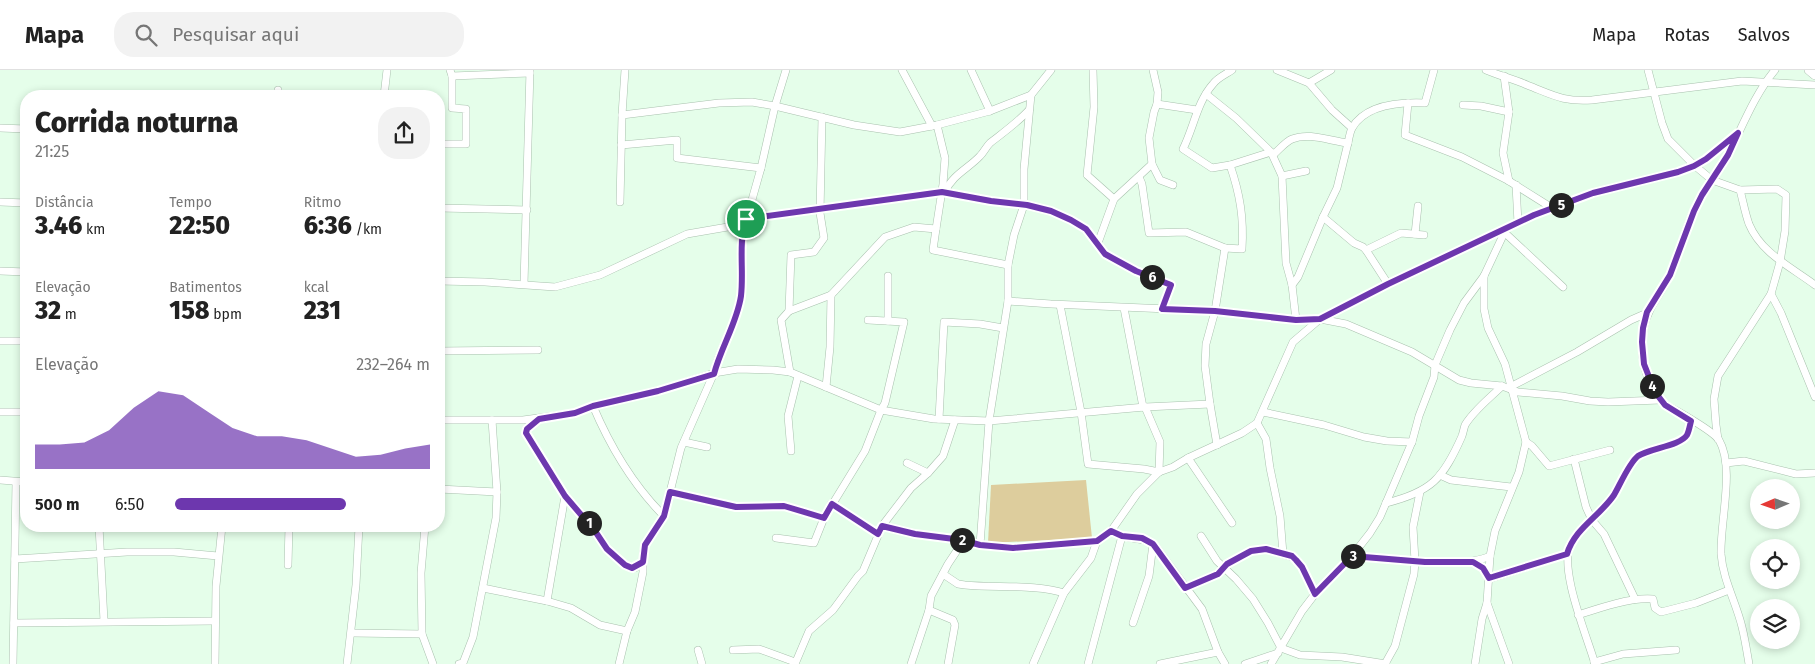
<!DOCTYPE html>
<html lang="pt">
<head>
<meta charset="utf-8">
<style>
	:root { --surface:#fff; --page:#f2f2f2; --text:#222; --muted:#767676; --line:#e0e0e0; --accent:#6d37ae }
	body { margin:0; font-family:"Fira Sans",sans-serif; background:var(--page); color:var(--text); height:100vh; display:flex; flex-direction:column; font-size:19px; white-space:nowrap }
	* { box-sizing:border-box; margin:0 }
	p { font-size:16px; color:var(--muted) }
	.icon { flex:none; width:28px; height:28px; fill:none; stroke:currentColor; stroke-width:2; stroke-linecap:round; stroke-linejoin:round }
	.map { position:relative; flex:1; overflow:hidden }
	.side { position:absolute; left:20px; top:20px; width:425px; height:442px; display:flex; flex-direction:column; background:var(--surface); border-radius:20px; box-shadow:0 2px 8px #0003 }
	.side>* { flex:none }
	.needle { width:32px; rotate:268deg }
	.tools { position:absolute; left:1750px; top:409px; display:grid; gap:10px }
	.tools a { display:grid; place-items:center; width:50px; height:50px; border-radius:50%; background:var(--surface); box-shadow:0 2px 8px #0003; font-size:25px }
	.pin { position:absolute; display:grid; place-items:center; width:42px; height:42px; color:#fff; margin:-21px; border:2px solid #fff; border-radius:50%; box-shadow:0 1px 5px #0007 }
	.km { position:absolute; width:25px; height:25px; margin:-12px; border-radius:50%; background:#222; color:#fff; font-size:14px; line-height:25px; text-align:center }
	.round { display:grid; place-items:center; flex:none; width:52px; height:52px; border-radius:20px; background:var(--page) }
	.summary { display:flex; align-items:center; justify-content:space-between; height:85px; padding:0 15px }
	h1 { font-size:28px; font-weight:800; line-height:38px }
	.figures { display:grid; grid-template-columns:repeat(3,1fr); gap:8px; height:85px; padding:5px 15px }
	.figures div { display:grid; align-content:center }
	.figures b { font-size:25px; font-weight:800 }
	.figures small { font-size:14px; font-weight:400 }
	.figures p { font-size:14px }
	.chart { height:140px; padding:10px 15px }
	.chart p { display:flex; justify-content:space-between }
	.chart svg { width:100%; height:90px; margin-top:5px; fill:var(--accent); opacity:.7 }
	ul { padding:0 15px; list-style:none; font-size:16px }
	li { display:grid; grid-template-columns:80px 60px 1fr; align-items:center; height:38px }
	li i { height:12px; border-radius:6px; background:var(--accent) }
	header { display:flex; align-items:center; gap:30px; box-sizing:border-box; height:70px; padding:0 25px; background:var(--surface); border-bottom:1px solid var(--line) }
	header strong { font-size:24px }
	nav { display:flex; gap:28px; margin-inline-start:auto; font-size:18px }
	.search { width:350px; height:45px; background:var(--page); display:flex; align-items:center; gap:12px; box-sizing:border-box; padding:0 18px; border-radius:20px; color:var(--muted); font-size:19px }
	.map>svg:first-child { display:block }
	.green { fill:#ddcd9d }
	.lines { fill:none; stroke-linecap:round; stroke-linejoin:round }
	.minor-casing { stroke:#a9c1ae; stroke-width:8 }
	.tertiary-casing { stroke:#a9c1ae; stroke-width:10 }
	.minor { stroke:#fff; stroke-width:7 }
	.tertiary { stroke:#fff; stroke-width:9 }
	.route-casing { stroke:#fff; stroke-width:10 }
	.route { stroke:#6d37ae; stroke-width:6 }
</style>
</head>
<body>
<header>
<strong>Mapa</strong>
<div class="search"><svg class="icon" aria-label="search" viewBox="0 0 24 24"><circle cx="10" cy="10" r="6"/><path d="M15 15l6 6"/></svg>Pesquisar aqui</div>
<nav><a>Mapa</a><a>Rotas</a><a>Salvos</a></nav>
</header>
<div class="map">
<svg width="1815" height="594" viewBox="0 0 1815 594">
	<rect width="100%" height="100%" fill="#e5feea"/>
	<path class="green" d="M1086,410L1092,468L988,473L991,415Z"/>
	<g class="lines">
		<defs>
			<g id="minor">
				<path d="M450,0L452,6L530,3"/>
				<path d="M625,0L622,45L719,33L752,32L775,36L854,55L900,62L937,55L990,41L1031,25"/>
				<path d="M902,0L932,56"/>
				<path d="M971,0L990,41"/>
				<path d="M1093,0L1094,37L1087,105L1114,129"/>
				<path d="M1232,0C1226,4 1217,8 1213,14C1197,32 1194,57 1183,79L1212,98L1230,95L1271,82"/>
				<path d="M1277,0L1309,13L1331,0"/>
				<path d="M1486,0C1500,6 1514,9 1527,15C1553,25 1563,32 1592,30L1742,11L1815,15"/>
				<path d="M1648,0L1662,53L1668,69L1694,95L1712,110L1740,120C1743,131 1745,143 1749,154C1761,183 1791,197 1815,215"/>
				<path d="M1504,6L1509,42L1503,83L1509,111"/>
				<path d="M1309,13L1332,40L1352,58"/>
				<path d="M278,20V26"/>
				<path d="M1206,24L1236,48L1271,82L1282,106L1286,193L1292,215L1296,250"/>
				<path d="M384,26L387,0"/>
				<path d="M1408,33L1405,65L1462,87L1509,111L1552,138"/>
				<path d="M1157,34L1197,40"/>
				<path d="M1463,35L1481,36L1509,42"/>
				<path d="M0,58L26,59"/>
				<path d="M439,74H466V39L452,38V6"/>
				<path d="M621,75L677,70V88L761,98"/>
				<path d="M1273,85C1279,80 1285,72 1292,69C1309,62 1330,71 1348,73C1349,68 1350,62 1352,58C1366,34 1401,32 1425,33L1434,0"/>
				<path d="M1152,94L1160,110L1173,115"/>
				<path d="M1282,106L1306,101"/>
				<path d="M1139,107L1142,114L1149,163L1186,162L1225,178L1242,179C1244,148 1240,124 1230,95"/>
				<path d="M1516,115L1518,153"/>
				<path d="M945,122C952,105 969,98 980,86C984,82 986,77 990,73C1004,62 1017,53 1029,40"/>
				<path d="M0,132L26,133"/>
				<path d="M620,132L622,45"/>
				<path d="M439,138L527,140"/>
				<path d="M1323,147L1354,173L1363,177L1366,180L1388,214"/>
				<path d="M746,149L942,122L991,131L1027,135L1051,141L1071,150L1086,159L1105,184L1136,201L1171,215L1162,239"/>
				<path d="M936,159L933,180L1008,195"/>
				<path d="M1504,162L1563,217"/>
				<path d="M1415,164L1418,136"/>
				<path d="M1098,173L1114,129L1152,94L1149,68L1154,42L1157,34L1158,22L1153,0"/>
				<path d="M1366,180L1401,163L1424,165"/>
				<path d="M0,201L26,202"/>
				<path d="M439,211L485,212L555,217L600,205L687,164L745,154"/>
				<path d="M524,214L530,0"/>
				<path d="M1292,215L1298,207L1323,147L1337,118L1348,73"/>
				<path d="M1771,224L1781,243L1815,327"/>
				<path d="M1008,231L1051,234L1215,241L1225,178"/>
				<path d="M1060,235L1081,342L1088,394L1144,399L1159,402L1160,372L1145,337"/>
				<path d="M1124,238L1143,337"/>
				<path d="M789,241L791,185L814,182L824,168L820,143L822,47"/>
				<path d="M888,251V206"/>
				<path d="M0,271H26"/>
				<path d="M439,281L538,280"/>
				<path d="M790,302L781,250L789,241L831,225"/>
				<path d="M1512,316L1577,282L1631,250L1647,243"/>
				<path d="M826,317L830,277L831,225L885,167L914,157L936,159L943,114L945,88L937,55"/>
				<path d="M1210,334L1217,375"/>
				<path d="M593,336C610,376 633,415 664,446"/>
				<path d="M0,342H26"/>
				<path d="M1263,342L1324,355L1364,367L1387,371L1412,372"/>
				<path d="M539,349L527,359L526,363L565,426L595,461L607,479L625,495L635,498L643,492"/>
				<path d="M939,349L944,252L980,254L1003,258"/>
				<path d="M439,350H523L575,343L593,336L658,321L714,303L738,299L773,300L790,302L881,340L934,349L989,351L1145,337L1210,334L1205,296L1206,274L1215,241L1296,250L1320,249L1346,254L1412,282L1459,310L1471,313L1502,316L1518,322L1562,326L1590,331L1608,332L1660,330"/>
				<path d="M1257,353L1266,369L1270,398L1280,446L1283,484"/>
				<path d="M1718,369L1716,355L1714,329L1718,306L1771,224L1780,192L1785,161L1786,125L1777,119L1740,120"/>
				<path d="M684,372L707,377"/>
				<path d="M1526,372L1532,376L1549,396L1610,380"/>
				<path d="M791,381L788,346L798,306"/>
				<path d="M1188,388L1232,453"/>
				<path d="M1574,389L1586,437L1592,450L1604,464L1635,529"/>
				<path d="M1726,393L1744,391L1796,404L1815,403"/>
				<path d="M928,403L943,386L955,350"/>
				<path d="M1440,405L1451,410L1511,417"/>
				<path d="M0,410L26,412"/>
				<path d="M439,419L497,422"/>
				<path d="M670,422L736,437L784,436L824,448"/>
				<path d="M1386,433C1431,422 1443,409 1462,366C1463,363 1464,358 1465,355C1474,340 1490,328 1502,316"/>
				<path d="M831,434L878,464"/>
				<path d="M99,456L104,551"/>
				<path d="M425,456L421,503L422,564L433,594"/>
				<path d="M882,456L911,418L928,403L907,393"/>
				<path d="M1111,461C1115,462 1119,465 1122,466C1135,470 1146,467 1156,477L1202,539L1218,582L1225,594"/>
				<path d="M1201,466L1217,491L1236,509L1253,529L1268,553L1281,578L1300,585L1342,587L1386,594"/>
				<path d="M776,468L814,473L824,448L865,381L881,340L885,333L904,252L868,250"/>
				<path d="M980,475L989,351L1008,231V195L1014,165L1024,135V99L1031,25L1051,0"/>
				<path d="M1352,486C1386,488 1461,500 1490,486"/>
				<path d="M15,489L127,482H174L218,486"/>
				<path d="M1473,492L1483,498L1489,509L1567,484"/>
				<path d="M288,495L289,456"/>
				<path d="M943,504L958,514L965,515C994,518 1038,514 1064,523"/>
				<path d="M483,518L547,531L571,538L600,555L627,561"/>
				<path d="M1185,518L1217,504L1227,494L1251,481L1266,479L1292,487L1296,490L1302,497L1315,524"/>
				<path d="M547,531L565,426"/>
				<path d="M1487,533L1509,594"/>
				<path d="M929,540L953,550L955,555L948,594"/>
				<path d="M1578,545C1599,538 1631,527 1653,529L1655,538L1661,542L1696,533L1729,520"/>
				<path d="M14,553L215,551"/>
				<path d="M1133,553L1149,506L1153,474"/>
				<path d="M352,563L422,564"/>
				<path d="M698,580L702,594"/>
				<path d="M733,580L759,579L795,592"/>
				<path d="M1594,592L1623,584L1676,580"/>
				<path d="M13,594L16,412"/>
				<path d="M215,594L216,516L222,456"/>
				<path d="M347,594L356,515L359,456"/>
				<path d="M459,594L463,593L473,567L496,448L497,422L492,350"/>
				<path d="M619,594L627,561L635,542L643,502V484L645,475L664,446L681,378L714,303L718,289L736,246L741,226L742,165L761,98L775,36L786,0"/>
				<path d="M795,594L809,561L833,540L858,506L863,501L882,456L915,464L962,470L980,475L1013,478L1097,471L1111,461L1137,424L1159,402L1173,397L1188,388L1242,363L1257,353L1293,272L1320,249L1388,214L1534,145L1593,123L1678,102L1694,95L1706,89L1738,63"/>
				<path d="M911,594L929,540L931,526L948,494L958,479L962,470"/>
				<path d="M1033,594L1064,523L1091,488L1097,471"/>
				<path d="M1088,594L1122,466"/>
				<path d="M1160,594L1218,582"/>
				<path d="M1245,594L1278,583"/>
				<path d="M1271,594L1302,541L1315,524L1352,486L1370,463L1380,447L1412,372L1419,346L1434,307L1435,295L1450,260L1464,233L1484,206L1506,159"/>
				<path d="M1385,594L1395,576L1414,504L1415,491L1413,457L1420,422"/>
				<path d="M1475,594L1482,549L1487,533L1490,486L1495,461L1519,402L1526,372L1505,294L1488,258L1484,239V206"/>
				<path d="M1595,594C1587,566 1558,498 1571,473C1580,456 1598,446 1610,431C1617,421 1631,391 1638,386C1651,378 1675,377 1684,368C1689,364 1689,356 1691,351"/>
				<path d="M1749,594C1747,582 1745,569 1742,557C1736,532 1723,510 1721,484C1720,452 1735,397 1719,370C1713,361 1676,340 1665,335C1645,315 1638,283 1644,257C1648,236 1663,222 1671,203C1680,182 1685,159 1695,138C1705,119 1719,102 1729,83C1743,55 1755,24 1775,0"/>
			</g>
			<path id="tertiary" d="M1809,0L1815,5"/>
		</defs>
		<use href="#minor" class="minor-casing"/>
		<use href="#tertiary" class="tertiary-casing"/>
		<use href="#minor" class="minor"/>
		<use href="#tertiary" class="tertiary"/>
	</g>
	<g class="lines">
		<defs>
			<path id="route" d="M1738,63L1728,85L1702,125L1694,141L1670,205L1647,242L1643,258L1642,272L1644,294L1655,322L1665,335L1691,351C1690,355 1689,361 1687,365C1680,376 1650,378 1638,386C1629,393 1620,415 1614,425C1599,447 1575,458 1567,484L1489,508L1483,498L1473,492H1425L1352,486L1315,524L1302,497L1296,490L1292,486L1266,479L1251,481L1227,494L1218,504L1185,518L1153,474L1142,468L1122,466L1111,461L1097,471L1013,478L980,475L962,470L915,464L882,456L878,464L832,434L824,448L784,436L736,437L670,422L664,446L645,475L643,492L632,498L625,495L607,479L595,461L565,426L526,363L527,359L539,349L575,343L593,336L658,321L714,304C721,277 737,253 741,226C744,200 738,174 746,149L942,122L991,131L1027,135L1051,141L1071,150L1086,159L1105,184L1136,201L1171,215L1162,239L1215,241L1296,250L1320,249L1388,214L1534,145L1593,123L1678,102L1694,96L1706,89Z"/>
		</defs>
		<use href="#route" class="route-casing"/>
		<use href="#route" class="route"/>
	</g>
</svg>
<div class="tools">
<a><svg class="needle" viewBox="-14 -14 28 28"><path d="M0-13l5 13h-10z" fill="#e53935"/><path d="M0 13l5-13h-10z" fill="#767676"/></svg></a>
<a><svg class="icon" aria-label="locate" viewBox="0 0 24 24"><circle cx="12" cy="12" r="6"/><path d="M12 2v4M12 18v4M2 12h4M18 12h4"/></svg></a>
<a><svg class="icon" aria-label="layers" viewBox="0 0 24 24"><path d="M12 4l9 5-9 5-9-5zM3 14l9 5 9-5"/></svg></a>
</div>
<div class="pin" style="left:746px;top:149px;background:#1e9e55"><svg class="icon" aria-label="arrive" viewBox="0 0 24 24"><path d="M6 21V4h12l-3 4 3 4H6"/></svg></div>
<b class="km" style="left:589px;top:453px">1</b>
<b class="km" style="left:962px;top:470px">2</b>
<b class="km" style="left:1353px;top:486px">3</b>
<b class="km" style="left:1652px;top:316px">4</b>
<b class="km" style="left:1561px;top:135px">5</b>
<b class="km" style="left:1152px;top:207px">6</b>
<section class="side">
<div class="summary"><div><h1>Corrida noturna</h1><p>21:25</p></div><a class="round"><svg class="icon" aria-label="share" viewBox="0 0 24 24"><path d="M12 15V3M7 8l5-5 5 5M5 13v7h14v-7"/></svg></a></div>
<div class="figures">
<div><p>Distância</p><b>3.46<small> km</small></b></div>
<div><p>Tempo</p><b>22:50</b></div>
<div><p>Ritmo</p><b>6:36<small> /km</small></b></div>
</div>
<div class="figures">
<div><p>Elevação</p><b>32<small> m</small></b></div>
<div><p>Batimentos</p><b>158<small> bpm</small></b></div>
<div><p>kcal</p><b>231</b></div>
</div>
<div class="chart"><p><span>Elevação</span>232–264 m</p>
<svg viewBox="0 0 160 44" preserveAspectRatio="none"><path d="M0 44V32L10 32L20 31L30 25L40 14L50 6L60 8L70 16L80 24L90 28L100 28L110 30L120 34L130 38L140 37L150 34L160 32V44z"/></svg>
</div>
<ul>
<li><b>500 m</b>6:50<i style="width:67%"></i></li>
</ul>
</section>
</div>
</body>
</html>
